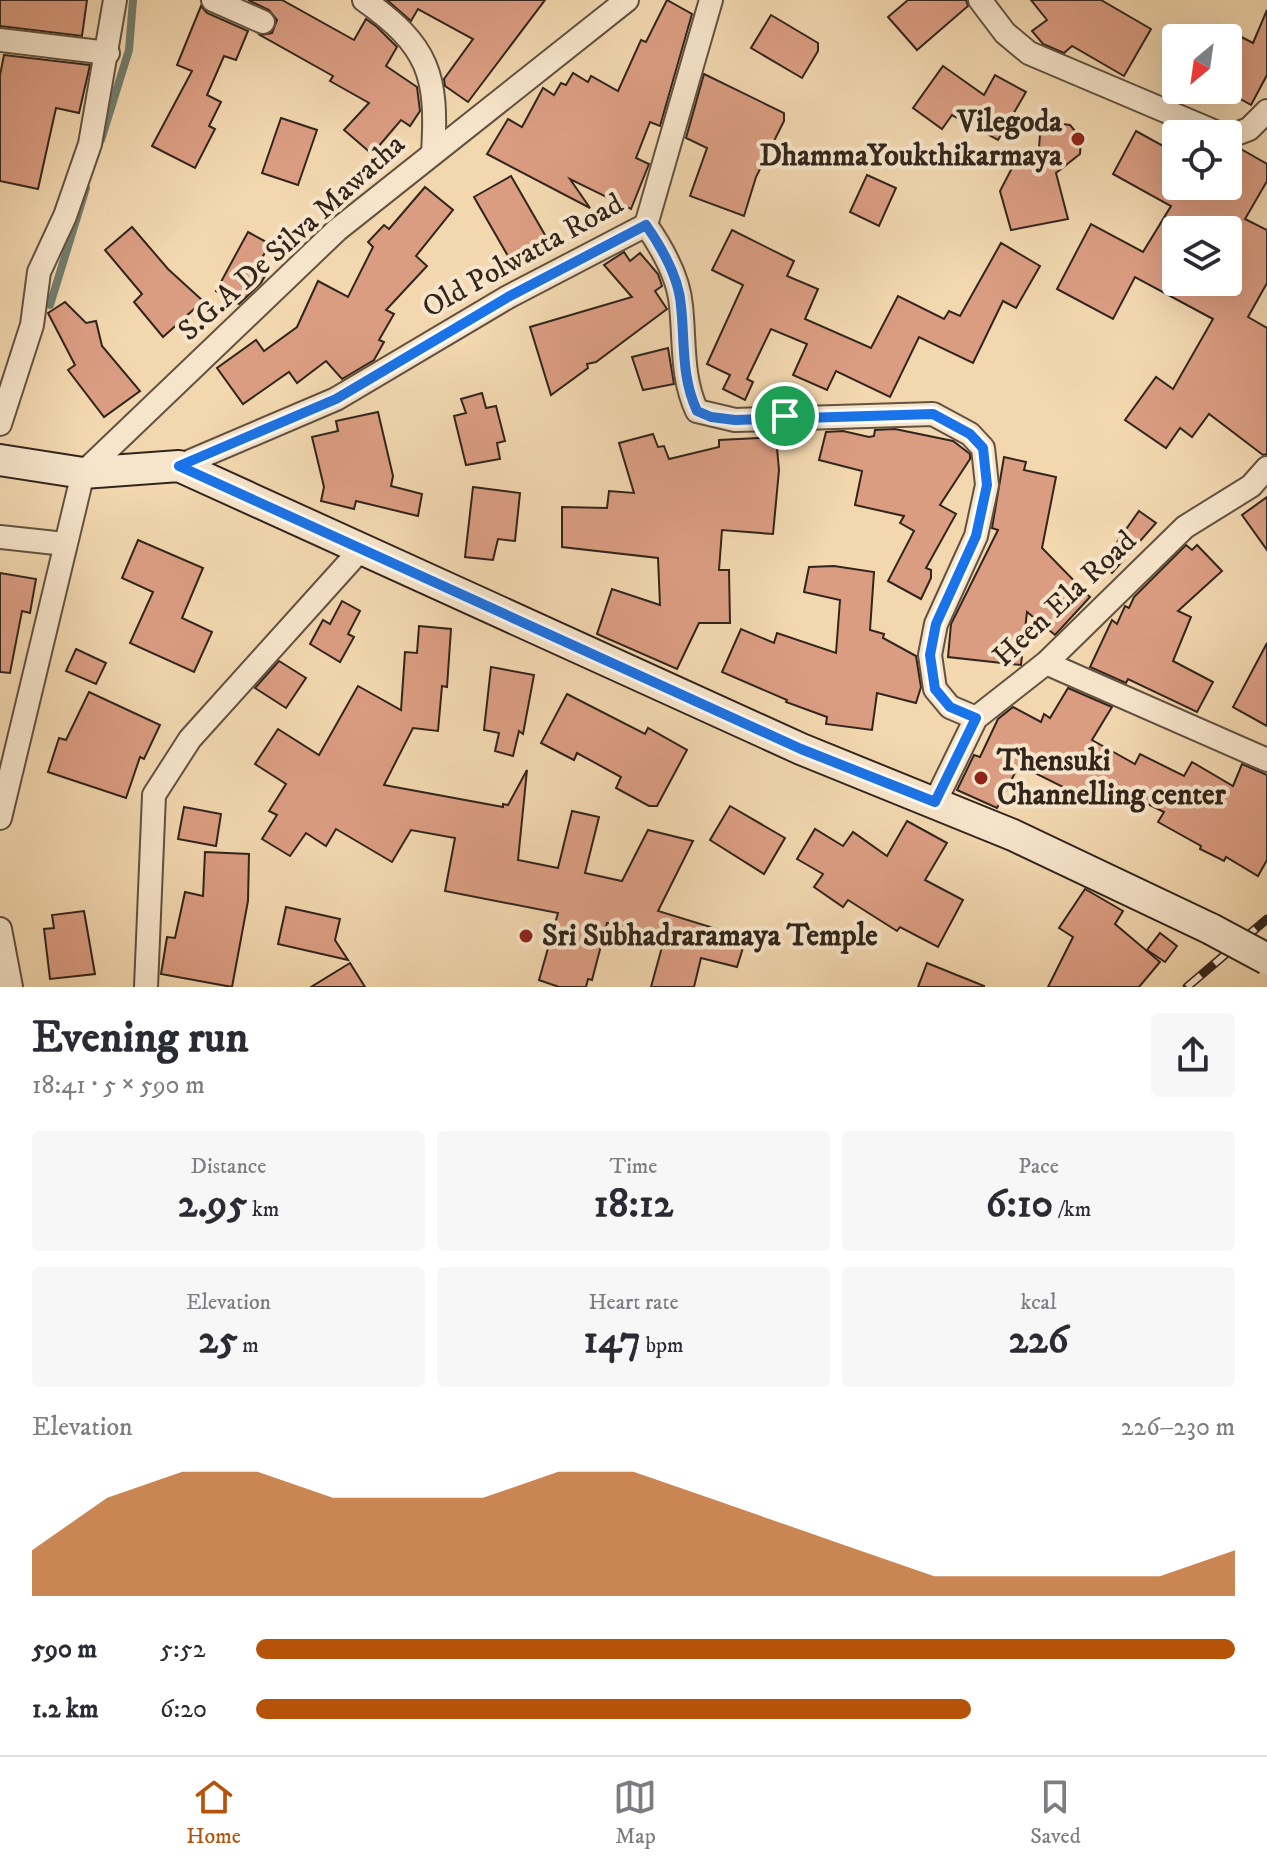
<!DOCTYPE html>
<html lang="en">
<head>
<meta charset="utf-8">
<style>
	:root { --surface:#fff; --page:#f7f7f7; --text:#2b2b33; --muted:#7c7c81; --line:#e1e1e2; --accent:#b45309 }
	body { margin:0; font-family:"IM FELL DW Pica",serif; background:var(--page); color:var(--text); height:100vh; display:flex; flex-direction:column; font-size:30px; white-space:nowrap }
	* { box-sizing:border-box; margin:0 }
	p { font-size:26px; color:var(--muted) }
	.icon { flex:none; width:44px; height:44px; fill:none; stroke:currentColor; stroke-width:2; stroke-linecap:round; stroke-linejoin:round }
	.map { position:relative; height:987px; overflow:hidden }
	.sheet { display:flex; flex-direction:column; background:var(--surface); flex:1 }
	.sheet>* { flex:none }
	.needle { width:52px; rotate:209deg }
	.buttons { position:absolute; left:1162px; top:24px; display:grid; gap:16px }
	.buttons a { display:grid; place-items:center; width:80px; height:80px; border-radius:8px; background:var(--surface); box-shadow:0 8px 32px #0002; font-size:40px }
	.pin { position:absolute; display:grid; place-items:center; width:68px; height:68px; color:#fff; margin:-34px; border:4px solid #fff; border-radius:50%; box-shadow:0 2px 8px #0007 }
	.round { display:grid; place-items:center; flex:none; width:84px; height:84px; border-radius:8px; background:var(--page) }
	.headline { display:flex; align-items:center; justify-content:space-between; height:136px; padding:0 32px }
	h1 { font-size:44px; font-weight:700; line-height:60px }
	.figures { display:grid; grid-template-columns:repeat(3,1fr); gap:12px; height:136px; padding:8px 32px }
	.figures div { display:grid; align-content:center; border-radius:8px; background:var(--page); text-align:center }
	.figures b { font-size:40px; font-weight:700 }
	.figures small { font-size:22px; font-weight:400 }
	.figures p { font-size:22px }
	.chart { height:224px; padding:16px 32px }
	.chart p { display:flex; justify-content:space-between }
	.chart svg { width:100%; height:144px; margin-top:8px; fill:var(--accent); opacity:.7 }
	ul { padding:0 32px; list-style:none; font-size:26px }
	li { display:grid; grid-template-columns:128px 96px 1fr; align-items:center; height:60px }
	li i { height:20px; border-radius:10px; background:var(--accent) }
	.tabs { display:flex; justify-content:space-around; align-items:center; height:112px; border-top:2px solid var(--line); background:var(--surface); font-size:22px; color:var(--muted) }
	.tabs a { display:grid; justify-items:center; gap:4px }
	.tabs .on { color:var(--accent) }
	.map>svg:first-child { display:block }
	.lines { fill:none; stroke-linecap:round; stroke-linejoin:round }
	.stream { stroke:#727e6f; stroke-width:8 }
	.building { fill:#db9d82; stroke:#32251c; stroke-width:2; fill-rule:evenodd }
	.minor-casing { stroke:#625241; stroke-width:26 }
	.secondary-casing { stroke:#32251c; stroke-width:34 }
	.minor { stroke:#f7e5cb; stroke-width:22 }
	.secondary { stroke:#f7e5cb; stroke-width:30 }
	.rail-casing { stroke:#32251c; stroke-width:9 }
	.rail { stroke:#f7e5cb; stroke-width:6; stroke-dasharray:18; stroke-linecap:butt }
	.secondary-bridge-casing { stroke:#32251c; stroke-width:34; stroke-linecap:butt }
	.secondary-bridge { stroke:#f7e5cb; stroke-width:30 }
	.route-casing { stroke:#fff; stroke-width:16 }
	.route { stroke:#1a73e8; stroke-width:10 }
	.poi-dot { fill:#8f2418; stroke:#f7e5cb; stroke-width:3 }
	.labels { text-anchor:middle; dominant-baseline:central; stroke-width:8; stroke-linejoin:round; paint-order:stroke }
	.poi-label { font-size:30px; font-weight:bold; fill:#32251c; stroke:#f7e5cb; text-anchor:start }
	.street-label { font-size:30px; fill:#32251c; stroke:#f7e5cb }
</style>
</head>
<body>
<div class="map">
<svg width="1267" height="987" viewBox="0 0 1267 987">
	<rect width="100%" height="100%" fill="#f2d7af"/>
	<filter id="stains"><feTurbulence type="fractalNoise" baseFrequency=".0025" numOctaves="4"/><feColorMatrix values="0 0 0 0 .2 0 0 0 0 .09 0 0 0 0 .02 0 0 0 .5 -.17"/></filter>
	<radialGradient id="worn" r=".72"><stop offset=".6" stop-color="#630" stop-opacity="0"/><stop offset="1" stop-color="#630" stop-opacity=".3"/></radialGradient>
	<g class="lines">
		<g class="stream">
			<path d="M101,140L129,50L133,0"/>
			<path d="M50,305L86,188"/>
		</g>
	</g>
	<g class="building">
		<path d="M0,0H87L82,36L0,26Z"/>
		<path d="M248,0H282L354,40L366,19L377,27L397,47L386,66L417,87L420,111L410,126L401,120L372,154L344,130L369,103L330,81L333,76L260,35L272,33L277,20L269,10Z"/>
		<path d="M387,0H545L468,102L445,86L444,79L473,39L418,9L411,21Z"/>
		<path d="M667,0L692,14L660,126L650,122L636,158L649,164L631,209L570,179L590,208L487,154L508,119L522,127L543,88L554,95L561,83L566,85L573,73L588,82L591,76L618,91L641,40L646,42Z"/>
		<path d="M908,0H966L968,6L917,50L888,17Z"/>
		<path d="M1031,0H1101L1151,29L1124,76L1072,46L1064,53L1043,44L1032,31L1047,20Z"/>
		<path d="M201,6L207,13L248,31L236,60L224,56L207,95L221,102L209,126L215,129L195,168L152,146L192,71L177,65Z"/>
		<path d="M1267,10V75L1251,105L1228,92V30L1253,43Z"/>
		<path d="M771,15L818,43V51L802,78L751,48Z"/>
		<path d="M4,55L90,65L79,113L56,108L38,189L0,181V75Z"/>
		<path d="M943,66L984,95L995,75L1026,92L998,140L952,115L942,129L913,108Z"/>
		<path d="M704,74L784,113V121L756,177L744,216L690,196L707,148L686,138Z"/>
		<path d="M281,118L317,130L298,185L262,173Z"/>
		<path d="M1053,123L1070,125L1081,138L1080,154L1056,173L1068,219L1011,230L1000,191L1012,168L1038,163L1040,134Z"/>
		<path d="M1136,131L1176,153V186H1228V151L1239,148L1267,164V181L1245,219L1267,230V283L1248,317L1267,328V454L1263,455L1209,414L1192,437L1180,428L1166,448L1125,420L1156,377L1173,389L1213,319L1135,277L1113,319L1057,289L1091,224L1143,252L1171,206L1113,174ZM1176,230H1228V282H1176Z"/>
		<path d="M867,175L896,188L879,226L850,212Z"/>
		<path d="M511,176L549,242L512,263L474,197Z"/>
		<path d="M425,187L453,210L416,256L427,266L386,310L394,314L379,340L384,342L374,360L342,379L326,361L297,383L289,372L243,404L217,368L256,340L264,351L297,327L318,281L348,297L373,247L368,242L384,225L389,229Z"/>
		<path d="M132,227L168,269L203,301L163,337L134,302L142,294L105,250Z"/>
		<path d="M732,230L794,261L787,276L818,289L805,319L871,348L898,296L944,319L949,311L960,316L1001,243L1040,266L1016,308L1003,301L973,363L919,337L890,397L836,371L827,390L793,375L807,344L771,329L747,379L753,382L745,400L723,389L730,375L707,364L743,285L712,270Z"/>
		<path d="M248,232L270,244L259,263L269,269L261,283L239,304L216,291Z"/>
		<path d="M624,252L630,261L640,253L658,274L662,286L655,291L667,309L596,362L587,364L588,368L551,395L530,327L632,297L604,265Z"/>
		<path d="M65,302L86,323L96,321L102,346L140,391L104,417L68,370L75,365L48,313Z"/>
		<path d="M668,348L674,384L643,390L632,357Z"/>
		<path d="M482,393L486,408L496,406L505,441L497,443L500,459L466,465L454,416L466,413L461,399Z"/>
		<path d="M378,412L393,476L391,486L422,494L418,516L356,501L354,509L321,501L324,487L312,437L338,431L336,421Z"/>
		<path d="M895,429L953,441L970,454V459L940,505L956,514L926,568L931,570V578L921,599L888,581L914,531L900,523L904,516L855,505L862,471L819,460L826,432L843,431L869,437L874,436L875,430Z"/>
		<path d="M653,434L658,447L664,446L669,459L719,447V440L776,437L779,470L773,534L722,530L719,570H729L730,623H699L677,669L597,634L612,589L660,605L658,558L562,547V507L607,508L609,491L634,493L619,443Z"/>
		<path d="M1004,457L1026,462L1024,470L1056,477L1042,548L1090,597L1055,635L1027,612L1021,665L948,657L951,624L998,530L992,528Z"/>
		<path d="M473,487L520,493L515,541L498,539L493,560L465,557Z"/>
		<path d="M1267,497V550L1242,515Z"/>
		<path d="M1139,511L1156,523L1112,573L1101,565Z"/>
		<path d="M138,540L203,568L182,618L212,632L194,672L130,643L153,592L122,578Z"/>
		<path d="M1186,545L1192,550L1197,545L1222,571L1178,611L1191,617L1173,661L1213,682L1197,712L1128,679L1126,683L1090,667L1112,620L1117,624L1125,606L1129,608L1134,597Z"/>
		<path d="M834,566L874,572L870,630L884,634L883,638L916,656L921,687L916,703L877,693L872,730L826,724L827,717L786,702L787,700L722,672L741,629L774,643L777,633L836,653L840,600L804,592L809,567Z"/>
		<path d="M0,573L36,579L30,613L22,611L10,673L0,672Z"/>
		<path d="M342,601L360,611L348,634L354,637L340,662L310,644L323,620L330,624Z"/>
		<path d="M419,626L451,629L447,687L442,686L438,731L413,728L384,785L503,807V804L508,805L527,770L518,860L558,868L572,811L599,817L585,873L622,881L648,830L693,841L658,911L746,938L737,967L701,958L694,987H651L662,947L642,941L645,930L607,923L592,980L588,979L586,987H559L539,980L558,913L445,891L455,838L411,830L392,862L336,829L326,846L306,833L290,856L262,839L277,815L269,811L286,784L255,764L278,729L319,755L358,686L401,710L405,652L417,653Z"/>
		<path d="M1267,643V726L1233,707Z"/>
		<path d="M76,649L106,663L96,684L66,671Z"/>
		<path d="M279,661L306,678L286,708L255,688Z"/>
		<path d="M491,667L534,675L523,734L519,731L513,756L495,751L499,733L484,730Z"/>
		<path d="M1068,688L1112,707L1092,740L1135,764L1140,754L1184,776L1192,762L1233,786L1242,764L1267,775V860L1258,876L1226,857L1224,861L1200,849L1201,846L1158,822L1164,812L1093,777L1083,797L1019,765L997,808L957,790L974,755L980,757L998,719L1013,707L1041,722L1044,714L1050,718Z"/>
		<path d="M89,692L160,725L144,759L140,757L126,798L48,772L59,738L66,740Z"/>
		<path d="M567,694L645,734L648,728L687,750L657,806H649L616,788L621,777L577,753L574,760L541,743Z"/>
		<path d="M730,806L785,838L764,874L710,840Z"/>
		<path d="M184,807L221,814L216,846L178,839Z"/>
		<path d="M907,821L947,843L925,880L963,900L938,947L900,927L897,931L848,900L843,907L814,887L823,874L797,859L815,829L843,846L853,832L887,856Z"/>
		<path d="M205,852L249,854L248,901L232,987L161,974L167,937L175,938L185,892L203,896Z"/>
		<path d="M1085,889L1123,911L1115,924L1160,962L1139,987H1048L1073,937L1059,928Z"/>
		<path d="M286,907L340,919L335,940L348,960L278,944Z"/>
		<path d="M84,911L95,974L50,979L44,929L54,928L52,915Z"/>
		<path d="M1160,933L1177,946L1165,962L1147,950Z"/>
		<path d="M350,963L365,987H311Z"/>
		<path d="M927,963L984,986V987H918Z"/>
	</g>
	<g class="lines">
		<defs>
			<g id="minor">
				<path d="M213,0L263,22"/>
				<path d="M364,0C429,46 438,75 433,153"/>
				<path d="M980,0L1005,33L1029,53L1220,134"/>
				<path d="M0,40L108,53"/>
				<path d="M1228,137L1249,129L1267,111"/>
				<path d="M646,225C662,248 679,278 681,306C685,342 681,377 697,411L735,420L933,414L970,434L983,448L987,485L976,536L936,624L930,655L935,689L950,707L976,718"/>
				<path d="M0,424L32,325L39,272L65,216L90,144L115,0"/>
				<path d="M179,466L336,399L508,297L646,225L711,0"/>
				<path d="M0,537L65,544"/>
				<path d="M1046,663L1267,760"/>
				<path d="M935,802L976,718L1046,663L1185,527L1251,486L1267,468"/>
				<path d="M0,818L83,473L337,230L627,0"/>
				<path d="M0,929L11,987"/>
				<path d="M146,987L154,795L190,739L363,547"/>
			</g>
			<path id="secondary" d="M0,460L83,473L179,466L801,749L1013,835L1211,929"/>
		</defs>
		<use href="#minor" class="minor-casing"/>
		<use href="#secondary" class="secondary-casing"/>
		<use href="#minor" class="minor"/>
		<use href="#secondary" class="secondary"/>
		<defs>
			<path id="rail" d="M1187,987L1267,919"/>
		</defs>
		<use href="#rail" class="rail-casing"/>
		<use href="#rail" class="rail"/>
		<defs>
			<path id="secondary-bridge" d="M1211,929L1267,959"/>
		</defs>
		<use href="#secondary-bridge" class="secondary-bridge-casing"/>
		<use href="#secondary-bridge" class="secondary-bridge"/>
	</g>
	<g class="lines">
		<defs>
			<path id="route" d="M646,225C662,248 679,278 681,306C685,342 681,377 697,411L711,417L735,420L933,414L970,434L983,448L987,485L976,536L936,624L930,655L935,689L950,707L976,718L935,802L801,749L179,466L336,399L508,297Z"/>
		</defs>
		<use href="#route" class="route-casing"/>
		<use href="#route" class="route"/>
	</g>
	<g class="poi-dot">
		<circle cx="1078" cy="139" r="8"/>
		<circle cx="981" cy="778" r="8"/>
		<circle cx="526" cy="936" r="8"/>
	</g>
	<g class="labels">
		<g class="poi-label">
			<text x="1062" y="122" text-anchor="end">Vilegoda<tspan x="1062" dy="34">DhammaYoukthikarmaya</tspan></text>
			<text x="997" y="761">Thensuki<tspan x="997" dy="34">Channelling center</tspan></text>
			<text x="542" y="936">Sri Subhadraramaya Temple</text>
		</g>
		<g class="street-label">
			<text transform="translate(292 238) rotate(-42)">S.G.A De Silva Mawatha</text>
			<text transform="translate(523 256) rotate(-29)">Old Polwatta Road</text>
			<text transform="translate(1065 599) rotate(-43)">Heen Ela Road</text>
		</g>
	</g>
	<rect width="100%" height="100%" filter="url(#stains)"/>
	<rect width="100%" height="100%" fill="url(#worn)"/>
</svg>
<div class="buttons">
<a><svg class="needle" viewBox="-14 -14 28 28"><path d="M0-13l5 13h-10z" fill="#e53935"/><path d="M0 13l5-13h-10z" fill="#7c7c81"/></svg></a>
<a><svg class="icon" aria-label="locate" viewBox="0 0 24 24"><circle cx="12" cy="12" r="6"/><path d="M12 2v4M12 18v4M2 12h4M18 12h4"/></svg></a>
<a><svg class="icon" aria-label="layers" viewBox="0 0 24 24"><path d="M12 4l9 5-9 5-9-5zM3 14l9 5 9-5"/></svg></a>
</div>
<div class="pin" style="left:785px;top:416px;background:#1e9e55"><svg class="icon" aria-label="arrive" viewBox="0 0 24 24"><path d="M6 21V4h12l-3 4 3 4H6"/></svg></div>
</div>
<section class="sheet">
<div class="headline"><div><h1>Evening run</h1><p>18:41 · 5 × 590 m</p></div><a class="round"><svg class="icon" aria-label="share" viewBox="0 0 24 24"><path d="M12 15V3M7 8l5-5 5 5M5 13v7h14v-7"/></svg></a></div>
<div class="figures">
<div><p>Distance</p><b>2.95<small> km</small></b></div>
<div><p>Time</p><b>18:12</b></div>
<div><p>Pace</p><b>6:10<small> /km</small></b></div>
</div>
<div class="figures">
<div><p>Elevation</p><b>25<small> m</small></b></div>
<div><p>Heart rate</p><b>147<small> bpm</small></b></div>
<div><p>kcal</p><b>226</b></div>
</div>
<div class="chart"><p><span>Elevation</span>226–230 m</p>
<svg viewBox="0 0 160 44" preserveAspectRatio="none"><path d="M0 44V30L10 14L20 6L30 6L40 14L50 14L60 14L70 6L80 6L90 14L100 22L110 30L120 38L130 38L140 38L150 38L160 30V44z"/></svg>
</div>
<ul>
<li><b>590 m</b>5:52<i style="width:100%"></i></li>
<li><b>1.2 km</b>6:20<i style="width:73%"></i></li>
</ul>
</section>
<nav class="tabs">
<a class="on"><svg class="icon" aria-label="home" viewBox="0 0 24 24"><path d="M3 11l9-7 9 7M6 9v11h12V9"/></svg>Home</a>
<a><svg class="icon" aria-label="map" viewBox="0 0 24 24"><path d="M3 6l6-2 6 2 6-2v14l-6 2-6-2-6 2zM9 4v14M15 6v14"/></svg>Map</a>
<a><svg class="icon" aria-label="saved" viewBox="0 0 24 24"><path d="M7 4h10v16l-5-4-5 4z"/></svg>Saved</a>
</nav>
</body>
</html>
